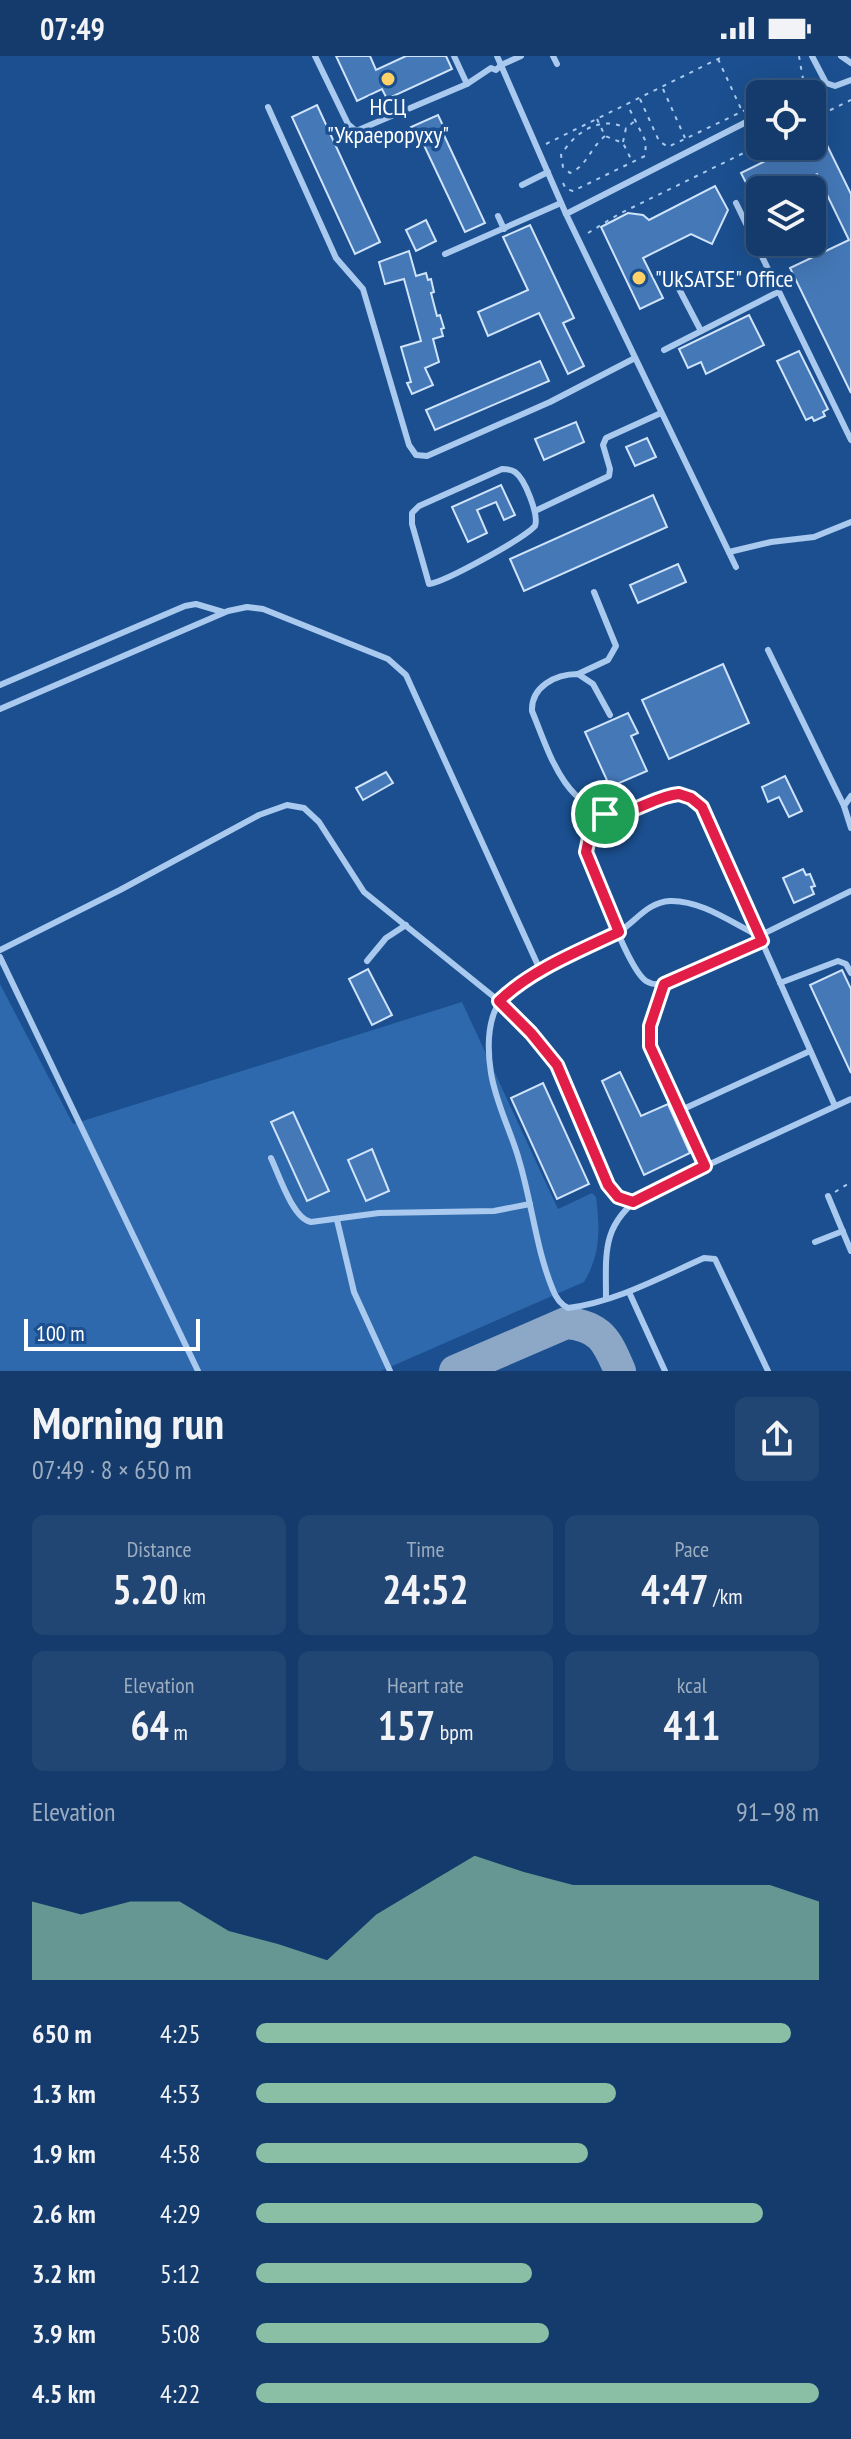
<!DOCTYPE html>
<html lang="en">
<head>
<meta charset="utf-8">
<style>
	:root { --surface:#143b6b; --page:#214673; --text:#f1f3f6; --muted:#9dadc1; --line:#33557e; --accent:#8abfa5 }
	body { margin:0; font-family:"PT Sans Narrow",sans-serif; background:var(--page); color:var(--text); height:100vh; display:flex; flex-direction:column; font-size:30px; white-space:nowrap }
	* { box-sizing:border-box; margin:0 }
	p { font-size:26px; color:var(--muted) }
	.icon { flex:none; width:44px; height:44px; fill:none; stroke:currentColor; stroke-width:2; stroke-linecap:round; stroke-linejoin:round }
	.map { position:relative; height:1315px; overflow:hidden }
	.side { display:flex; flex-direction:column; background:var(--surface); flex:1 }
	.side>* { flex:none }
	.buttons { position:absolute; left:746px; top:24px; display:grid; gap:16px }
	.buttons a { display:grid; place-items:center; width:80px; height:80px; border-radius:12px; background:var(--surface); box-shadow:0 8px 32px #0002,0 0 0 2px var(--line); font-size:40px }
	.scale { position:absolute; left:24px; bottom:20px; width:176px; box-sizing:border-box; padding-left:8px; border:4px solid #fff; border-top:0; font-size:22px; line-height:28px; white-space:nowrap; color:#fff; -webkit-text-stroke:6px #1b4f8f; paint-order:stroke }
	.pin { position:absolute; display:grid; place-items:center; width:68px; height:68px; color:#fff; margin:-34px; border:4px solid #fff; border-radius:50%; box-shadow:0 2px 8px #0007 }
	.round { display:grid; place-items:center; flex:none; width:84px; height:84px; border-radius:12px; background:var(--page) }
	.overview { display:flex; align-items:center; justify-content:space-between; height:136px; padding:0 32px }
	h1 { font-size:44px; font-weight:700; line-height:60px }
	.figures { display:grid; grid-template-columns:repeat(3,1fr); gap:12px; height:136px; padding:8px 32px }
	.figures div { display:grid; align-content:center; border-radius:12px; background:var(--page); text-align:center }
	.figures b { font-size:40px; font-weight:700 }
	.figures small { font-size:22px; font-weight:400 }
	.figures p { font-size:22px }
	.chart { height:224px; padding:16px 32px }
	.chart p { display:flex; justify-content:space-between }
	.chart svg { width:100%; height:144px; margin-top:8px; fill:var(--accent); opacity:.7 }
	ul { padding:0 32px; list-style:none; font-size:26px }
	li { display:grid; grid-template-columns:128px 96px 1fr; align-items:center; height:60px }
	li i { height:20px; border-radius:10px; background:var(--accent) }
	.status { display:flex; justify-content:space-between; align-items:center; height:56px; padding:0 40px; background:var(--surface); direction:ltr }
	.status svg { height:22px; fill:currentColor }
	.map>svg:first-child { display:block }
	.green { fill:#2e69ad }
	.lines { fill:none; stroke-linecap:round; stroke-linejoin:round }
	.taxiway { stroke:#8da7c7; stroke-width:32 }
	.building { fill:#4478b7; stroke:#cfe3fa; stroke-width:2 }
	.path { stroke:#a9c9ee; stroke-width:2; stroke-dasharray:4 6; stroke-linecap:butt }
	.lane { stroke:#a9c9ee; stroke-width:6 }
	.route-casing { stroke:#fff; stroke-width:16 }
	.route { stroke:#e11d48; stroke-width:10 }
	.poi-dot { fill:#ffd166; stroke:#1b4f8f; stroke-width:3 }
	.labels { text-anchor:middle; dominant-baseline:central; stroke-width:7; stroke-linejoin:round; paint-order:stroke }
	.poi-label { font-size:24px; fill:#fff; stroke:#1b4f8f }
</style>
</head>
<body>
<div class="status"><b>07:49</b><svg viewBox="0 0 49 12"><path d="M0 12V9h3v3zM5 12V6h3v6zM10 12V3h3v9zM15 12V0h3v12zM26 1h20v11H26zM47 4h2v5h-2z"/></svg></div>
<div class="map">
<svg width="851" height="1315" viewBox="0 0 851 1315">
	<rect width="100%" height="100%" fill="#1b4f8f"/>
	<path class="green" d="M0,928L73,1068L462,946L558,1153L592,1137L596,1141C600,1172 601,1198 584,1226L381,1315H0Z"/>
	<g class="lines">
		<path class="taxiway" d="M455,1315L566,1267C601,1270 607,1285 620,1315"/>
	</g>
	<g class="building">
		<path d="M336,0H370L376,14L406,0H446L452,13L387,43L382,33L357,45Z"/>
		<path d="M317,49L380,186L355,198L292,61Z"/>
		<path d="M438,59L445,74L442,75L485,167L465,176L422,85L418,86L411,71Z"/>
		<path d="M821,77L851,138V337L790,212L849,184L817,118L784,134H760V154L741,117L796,90H812V82Z"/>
		<path d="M715,130L728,154L712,188L691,178L643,202L663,242L640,253L601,171L628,157L643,159L649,164Z"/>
		<path d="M426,164L436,185L416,195L406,174Z"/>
		<path d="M530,169L574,262L563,267L584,310L568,318L539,257L488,280L478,256L528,234L503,181Z"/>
		<path d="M409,195L416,220L426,217L428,224L431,223L434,236L431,237L437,260L440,259L444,272L441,273L443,280L433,283L439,306L425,312L433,329L412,338L407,327L411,326L401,291L421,285L404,223L385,228L379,206Z"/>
		<path d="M749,259L764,289L706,318L701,306L688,312L679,293Z"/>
		<path d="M799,295L828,353L823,356L825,360L814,365L812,361L806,364L777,305Z"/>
		<path d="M540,305L549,325L435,374L426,354Z"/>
		<path d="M576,366L584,386L544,404L535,383Z"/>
		<path d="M647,382L656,401L635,410L626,391Z"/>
		<path d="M501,429L515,459L504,464L496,446L477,454L487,477L468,486L452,451Z"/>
		<path d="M653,439L667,471L524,535L510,503Z"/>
		<path d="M678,508L686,526L638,547L630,529Z"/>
		<path d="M723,608L749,667L669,703L642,644Z"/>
		<path d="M628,657L638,677L631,680L647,715L610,731L585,676Z"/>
		<path d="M386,716L393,727L363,744L356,732Z"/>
		<path d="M785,720L802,755L789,761L779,741L768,746L762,731Z"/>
		<path d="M803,813L806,819L810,818L815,830L811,831L814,838L794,847L783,822Z"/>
		<path d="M368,913L392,959L372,969L349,923Z"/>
		<path d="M842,914L851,933V1017L810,929Z"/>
		<path d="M620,1016L641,1060L668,1048L690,1097L644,1119L602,1025Z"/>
		<path d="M543,1027L589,1128L557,1143L511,1042Z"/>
		<path d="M293,1056L329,1135L307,1145L271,1066Z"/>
		<path d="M372,1093L389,1135L366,1145L348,1104Z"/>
	</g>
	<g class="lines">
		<g class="path">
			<path d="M799,0L803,23L799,29"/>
			<path d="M718,3L742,55"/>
			<path d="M663,33L685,82"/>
			<path d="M780,38L793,32"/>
			<path d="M640,43L659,85L668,91L760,47"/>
			<path d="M597,63L605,80L623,87L632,105"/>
			<path d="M812,63L851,44"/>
			<path d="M605,80C590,92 587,110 570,117L563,111L561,99C575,76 600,59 626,72"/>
			<path d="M623,86L626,72L635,65"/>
			<path d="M546,88L724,0"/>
			<path d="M563,127L566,133L573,135L645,100L646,86L627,48"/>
			<path d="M588,177L619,158L760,89"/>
			<path d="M835,1136L851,1126"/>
		</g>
		<g class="lane">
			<path d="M315,0L348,68L356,75L467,28L491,12L496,14L501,9L521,0"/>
			<path d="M454,0L467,28"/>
			<path d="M497,0L566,158L736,511"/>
			<path d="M553,0L557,8"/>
			<path d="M812,0L826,27"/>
			<path d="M841,0L851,7"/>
			<path d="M801,38L826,27L835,30L851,24"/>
			<path d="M268,51L336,202L363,233L409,389L416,399L427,400L550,346L635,302"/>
			<path d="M522,129L548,116"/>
			<path d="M736,147L851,384"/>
			<path d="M566,158L760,59"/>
			<path d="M498,160L504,173"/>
			<path d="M445,198L561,147"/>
			<path d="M677,229L701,275"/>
			<path d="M664,294L778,236"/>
			<path d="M502,413C506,413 511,413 515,416C525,423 539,459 535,470C523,483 445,526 429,528L412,468V457L419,450Z"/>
			<path d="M535,455L609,420L610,413L603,389L606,382L661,357"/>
			<path d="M729,496L771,486L814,481L851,466"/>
			<path d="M768,594L844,750"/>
			<path d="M578,618L608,604L616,590L594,536"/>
			<path d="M0,629L185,550L196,548L223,556"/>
			<path d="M0,653L228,555L247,551L263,553L388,603L406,619L541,916"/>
			<path d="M610,659L593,628L578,618C555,618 531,631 532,655C549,696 563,750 614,759C648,752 669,724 702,751L835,1050"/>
			<path d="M851,740L844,750L851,772"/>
			<path d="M605,758L589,782L586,796C597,822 627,912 646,925C654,930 661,928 670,926L762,885"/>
			<path d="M0,894L120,834L259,759L287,749L304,752L319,766L364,836L499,945L546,995L561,1019L608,1129L618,1141L633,1146"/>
			<path d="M0,901L198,1315"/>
			<path d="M367,905L386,882L406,869"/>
			<path d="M780,927L838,905L846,908L851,917"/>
			<path d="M664,928L650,970V990L705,1110"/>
			<path d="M679,1055L810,995"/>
			<path d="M271,1102C279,1119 293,1163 311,1166L379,1157L494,1155L530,1148"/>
			<path d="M828,1140L851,1195"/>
			<path d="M337,1164L354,1236L390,1315"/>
			<path d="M815,1186L843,1175"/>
			<path d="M629,1236L665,1315"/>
			<path d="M606,1243C606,1197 601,1169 643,1139L851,1043"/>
			<path d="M768,1315L715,1203L704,1202C661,1221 616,1246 568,1252C560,1248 556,1242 553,1234C536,1193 532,1147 519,1104C511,1075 496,1048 491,1017C488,998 487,976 494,957C506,921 587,896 619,876C636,865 648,846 670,845C701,844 732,867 759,880L851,835"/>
		</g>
	</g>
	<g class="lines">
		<defs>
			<path id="route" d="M679,738L691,742L702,751L762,885L664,928L650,970V990L705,1110L633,1146L618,1141L608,1129L557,1009L531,977L499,945C531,914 579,895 619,876L586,796L589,782L605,758C630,762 653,740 679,738Z"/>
		</defs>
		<use href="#route" class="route-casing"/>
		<use href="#route" class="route"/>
	</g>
	<g class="poi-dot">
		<circle cx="388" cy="23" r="8"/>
		<circle cx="639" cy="222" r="8"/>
	</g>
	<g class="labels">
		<g class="poi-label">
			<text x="388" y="50">НСЦ<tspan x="388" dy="28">"Украероруху"</tspan></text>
			<text x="655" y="222" text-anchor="start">"UkSATSE" Office</text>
		</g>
	</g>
</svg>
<div class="buttons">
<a><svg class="icon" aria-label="locate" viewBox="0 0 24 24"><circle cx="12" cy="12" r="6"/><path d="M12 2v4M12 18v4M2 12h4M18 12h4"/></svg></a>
<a><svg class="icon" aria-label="layers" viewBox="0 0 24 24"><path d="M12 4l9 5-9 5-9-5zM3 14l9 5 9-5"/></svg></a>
</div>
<div class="scale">100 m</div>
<div class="pin" style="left:605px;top:758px;background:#1e9e55"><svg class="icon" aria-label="arrive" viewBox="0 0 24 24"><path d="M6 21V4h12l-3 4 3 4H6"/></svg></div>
</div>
<section class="side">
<div class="overview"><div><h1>Morning run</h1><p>07:49 · 8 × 650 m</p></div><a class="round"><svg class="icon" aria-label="share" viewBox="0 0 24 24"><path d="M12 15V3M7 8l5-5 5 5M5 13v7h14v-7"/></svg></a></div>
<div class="figures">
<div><p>Distance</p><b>5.20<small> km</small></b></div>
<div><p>Time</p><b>24:52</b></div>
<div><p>Pace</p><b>4:47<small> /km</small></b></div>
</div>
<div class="figures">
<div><p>Elevation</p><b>64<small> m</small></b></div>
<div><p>Heart rate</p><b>157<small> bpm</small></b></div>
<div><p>kcal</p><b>411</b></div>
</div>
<div class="chart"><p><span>Elevation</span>91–98 m</p>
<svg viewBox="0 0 160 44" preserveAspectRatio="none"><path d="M0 44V20L10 24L20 20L30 20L40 29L50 33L60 38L70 24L80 15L90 6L100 11L110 15L120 15L130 15L140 15L150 15L160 20V44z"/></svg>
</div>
<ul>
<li><b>650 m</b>4:25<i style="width:95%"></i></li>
<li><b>1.3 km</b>4:53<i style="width:64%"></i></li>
<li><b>1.9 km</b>4:58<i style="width:59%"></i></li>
<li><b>2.6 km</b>4:29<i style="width:90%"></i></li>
<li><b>3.2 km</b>5:12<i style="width:49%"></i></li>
<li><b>3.9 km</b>5:08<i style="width:52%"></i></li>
<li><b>4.5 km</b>4:22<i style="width:100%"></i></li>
</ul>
</section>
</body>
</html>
